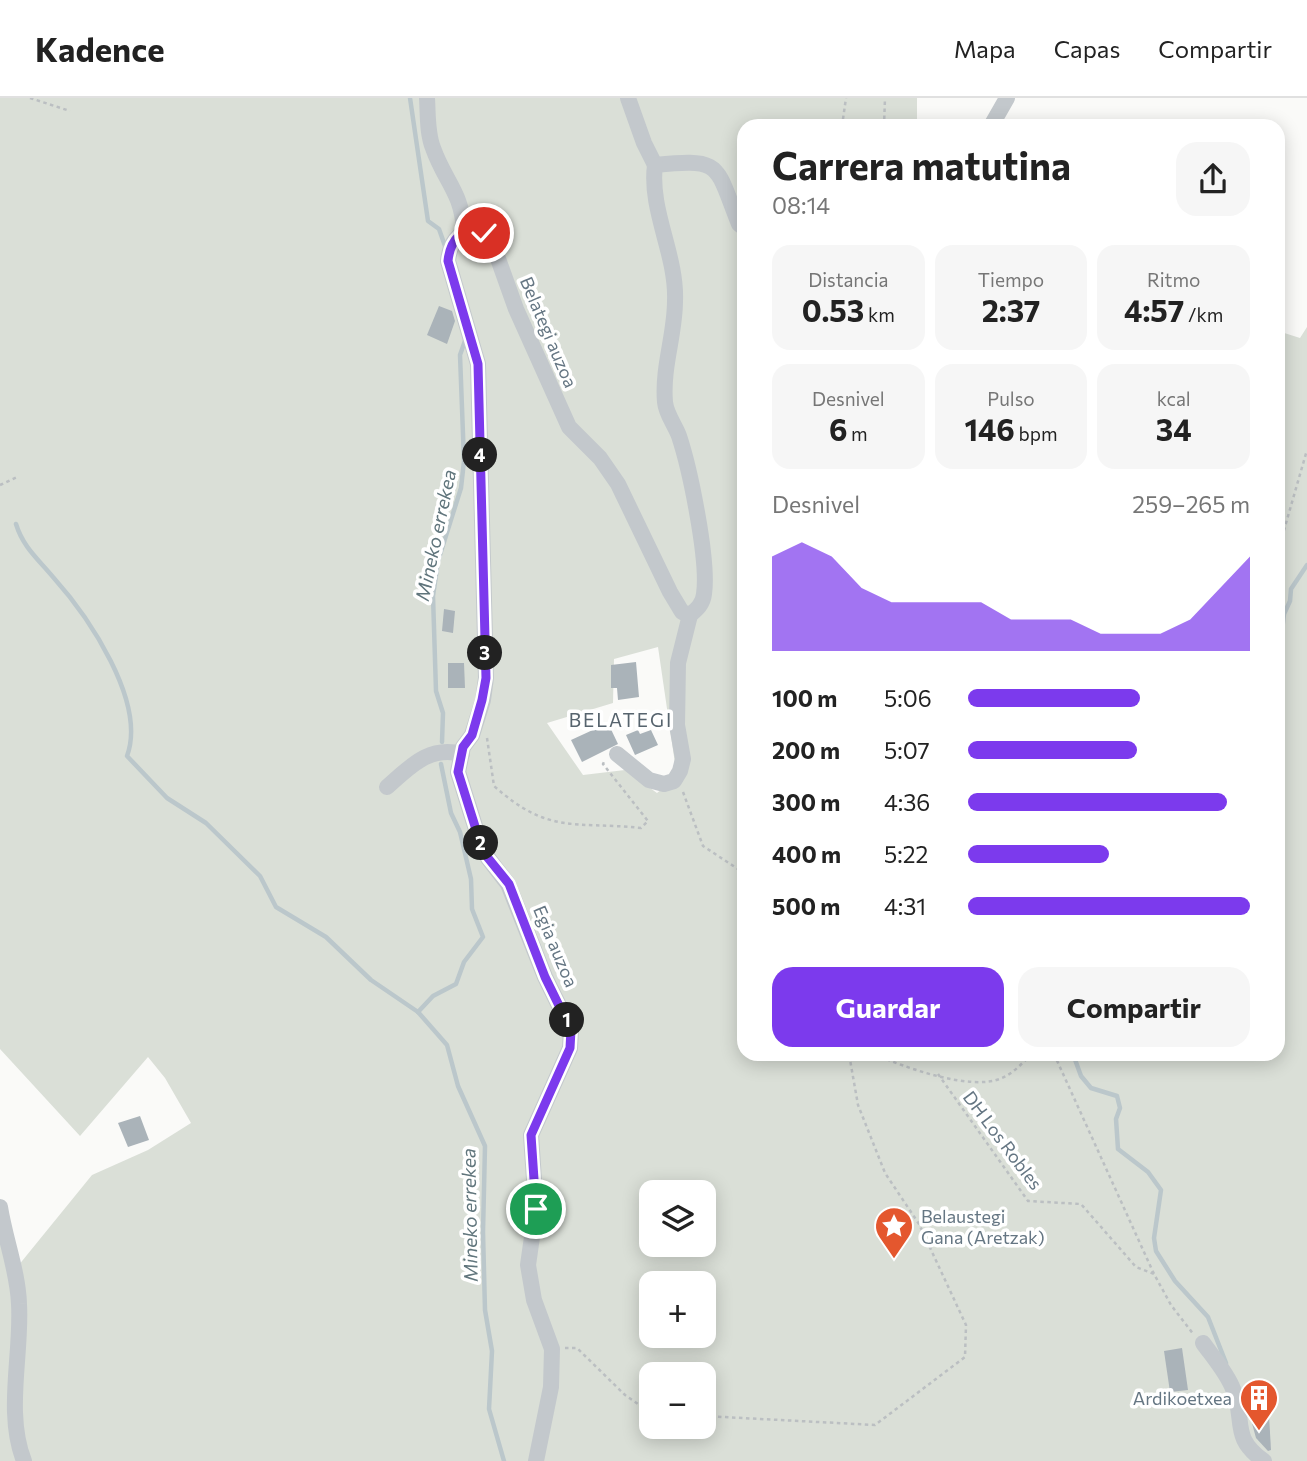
<!DOCTYPE html>
<html lang="es">
<head>
<meta charset="utf-8">
<style>
	:root { --surface:#fff; --page:#f6f6f6; --text:#222; --muted:#767676; --line:#e0e0e0; --accent:#7c3aed }
	body { margin:0; font-family:Commissioner,sans-serif; background:var(--page); color:var(--text); height:100vh; display:flex; flex-direction:column; font-size:26px; white-space:nowrap }
	* { box-sizing:border-box; margin:0 }
	p { font-size:23px; color:var(--muted) }
	.icon { flex:none; width:38px; height:38px; fill:none; stroke:currentColor; stroke-width:2; stroke-linecap:round; stroke-linejoin:round }
	.map { position:relative; flex:1; overflow:hidden }
	.drawer { position:absolute; left:737px; top:21px; width:548px; height:942px; display:flex; flex-direction:column; background:var(--surface); border-radius:21px; box-shadow:0 4px 18px #0003 }
	.drawer>* { flex:none }
	.controls { position:absolute; left:639px; top:1082px; display:grid; gap:14px }
	.controls a { display:grid; place-items:center; width:77px; height:77px; border-radius:14px; background:var(--surface); box-shadow:0 4px 18px #0003; font-size:35px }
	.pin { position:absolute; display:grid; place-items:center; width:60px; height:60px; color:#fff; margin:-30px; border:4px solid #fff; border-radius:50%; box-shadow:0 2px 7px #0007 }
	.km { position:absolute; width:35px; height:35px; margin:-18px; border-radius:50%; background:#222; color:#fff; font-size:19px; line-height:35px; text-align:center }
	.round { display:grid; place-items:center; flex:none; width:74px; height:74px; border-radius:21px; background:var(--page) }
	.headline { display:flex; align-items:center; justify-content:space-between; height:119px; padding:0 35px }
	h1 { font-size:38px; font-weight:700; line-height:52px }
	.metrics { display:grid; grid-template-columns:repeat(3,1fr); gap:10px; height:119px; padding:7px 35px }
	.metrics div { display:grid; align-content:center; border-radius:18px; background:var(--page); text-align:center }
	.metrics b { font-size:30px; font-weight:700 }
	.metrics small { font-size:19px; font-weight:400 }
	.metrics p { font-size:19px }
	.chart { height:196px; padding:14px 35px }
	.chart p { display:flex; justify-content:space-between }
	.chart svg { width:100%; height:126px; margin-top:7px; fill:var(--accent); opacity:.7 }
	.action { display:flex; gap:14px; margin-top:auto; padding:14px 35px }
	.action a { flex:1; height:80px; border-radius:21px; background:var(--accent); color:#fff; font-size:28px; font-weight:700; line-height:80px; text-align:center }
	.action a+a { background:var(--page); color:var(--text) }
	ul { padding:0 35px; list-style:none; font-size:23px }
	li { display:grid; grid-template-columns:112px 84px 1fr; align-items:center; height:52px }
	li i { height:18px; border-radius:9px; background:var(--accent) }
	header { display:flex; align-items:center; gap:42px; box-sizing:border-box; height:98px; padding:0 35px; background:var(--surface); border-bottom:2px solid var(--line) }
	header strong { font-size:33px }
	nav { display:flex; gap:38px; margin-inline-start:auto; font-size:24px }
	.map>svg:first-child { display:block }
	.green { fill:#dadfd7; fill-rule:evenodd }
	.lines { fill:none; stroke-linecap:round; stroke-linejoin:round }
	.stream { stroke:#bbc7cb; stroke-width:4.5 }
	.building { fill:#aab3b9 }
	.path { stroke:#bbbfc2; stroke-width:2.5; stroke-dasharray:3.5 3.5; stroke-linecap:butt }
	.minor { stroke:#c3c8cc; stroke-width:16 }
	.route-casing { stroke:#fff; stroke-width:14 }
	.route { stroke:#7c3aed; stroke-width:9 }
	.labels { text-anchor:middle; dominant-baseline:central; stroke-width:7; stroke-linejoin:round; paint-order:stroke }
	.street-label { font-size:18px; fill:#657683; stroke:#fff }
	.poi-label { font-size:18px; fill:#657683; stroke:#fff; text-anchor:start }
	.water-label { font-size:19px; font-style:italic; fill:#60757c; stroke:#fff }
	.neighbourhood-label { font-size:19px; letter-spacing:2px; fill:#57646e; stroke:#fff }
</style>
</head>
<body>
<header>
<strong>Kadence</strong>
<nav><a>Mapa</a><a>Capas</a><a>Compartir</a></nav>
</header>
<div class="map">
<svg width="1307" height="1363" viewBox="0 0 1307 1363">
	<rect width="100%" height="100%" fill="#fafaf8"/>
	<path class="green" d="M0,0H917V28H744V956H1278V233L1300,240L1307,229V1363H0V1102L18,1168L92,1077L148,1052L191,1025L165,980L148,959L80,1038L0,951ZM658,549L677,679L657,695L625,672L583,677L547,625L613,605L614,561ZM651,1094H704V1146H651ZM651,1185H704V1237H651ZM651,1276H704V1328H651Z"/>
	<g class="lines">
		<g class="stream">
			<path d="M410,0L428,123L439,131L445,148"/>
			<path d="M16,426C23,449 38,461 53,479C88,518 147,604 127,658L167,700L206,725L260,778L276,809L326,839L371,882L418,914L447,947L458,988L485,1048L483,1134L485,1212L492,1253L489,1311L504,1363"/>
			<path d="M1278,568L1284,516L1290,503L1291,491L1307,467"/>
			<path d="M442,644L443,615L436,593L433,498L438,463L461,390L464,363L460,257L466,240"/>
			<path d="M418,914L433,898L456,886L464,864L483,839L472,811L471,781L460,734L451,715L441,666"/>
			<path d="M1073,956L1081,978L1091,990L1117,998L1120,1010L1116,1021L1118,1051L1148,1074L1161,1092L1154,1140L1156,1153L1175,1183L1208,1219L1226,1265"/>
		</g>
	</g>
	<g class="building">
		<path d="M439,208L452,213L455,223L447,246L427,237Z"/>
		<path d="M444,511L455,513L453,535L442,533Z"/>
		<path d="M636,564L639,599L618,602L617,590H611V567Z"/>
		<path d="M448,565H464L465,590H448Z"/>
		<path d="M608,625L618,646L582,664L571,642Z"/>
		<path d="M638,632L640,636L651,632L658,647L635,657L626,637Z"/>
		<path d="M140,1018L149,1042L128,1049L118,1025Z"/>
		<path d="M1182,1250L1188,1292L1170,1294L1164,1253Z"/>
		<path d="M1269,1317L1271,1352L1268,1353L1256,1340L1250,1318Z"/>
	</g>
	<g class="lines">
		<g class="path">
			<path d="M30,0L70,13"/>
			<path d="M842,28L846,0"/>
			<path d="M884,28L885,0"/>
			<path d="M0,387L17,379"/>
			<path d="M1278,453L1307,352"/>
			<path d="M487,640L494,688C549,737 574,723 641,730L648,723L603,666L605,662"/>
			<path d="M683,694L703,748L744,775"/>
			<path d="M874,956C904,969 971,994 1002,980C1014,975 1023,964 1032,956"/>
			<path d="M1054,956L1154,1176L1171,1207L1194,1237"/>
			<path d="M938,976L1028,1103L1081,1106L1136,1169L1154,1176"/>
			<path d="M565,1250H577L625,1297L651,1315"/>
			<path d="M704,1318L875,1327L965,1259L966,1227L919,1126L885,1075L858,1007L849,956"/>
		</g>
		<g class="minor">
			<path d="M427,0C428,16 427,35 433,50C445,84 462,94 464,133"/>
			<path d="M628,0L644,45L655,67"/>
			<path d="M991,28L1007,0"/>
			<path d="M655,67C723,60 715,66 739,126L744,130"/>
			<path d="M617,656L649,682L664,686L674,683L680,673L683,661L677,627L678,565L690,517"/>
			<path d="M387,689C410,669 429,647 462,656"/>
			<path d="M0,1109C5,1141 18,1174 19,1206C22,1256 5,1315 24,1363"/>
			<path d="M1203,1245C1213,1259 1227,1275 1233,1291C1246,1323 1230,1339 1264,1363"/>
			<path d="M536,1363L551,1289L552,1251L534,1202L528,1167L536,1111L531,1037L570,950L571,932L545,879L508,786L488,760L479,741L458,674L463,649L472,637L483,602L486,580L478,266L448,163C450,145 457,134 476,131L491,141L516,211L569,329L600,360L618,386L670,494L682,514L690,517C697,511 703,506 704,496C709,463 690,371 679,338C675,327 666,316 665,304C662,269 675,237 675,203C677,157 649,112 655,67"/>
		</g>
	</g>
	<g class="lines">
		<defs>
			<path id="route" d="M484,135C463,125 450,143 448,163L478,266L486,580L482,602L472,637L463,649L458,674L479,741L488,760L509,786L545,879L571,932L570,950L531,1037L536,1111"/>
		</defs>
		<use href="#route" class="route-casing"/>
		<use href="#route" class="route"/>
	</g>
	<defs>
		<symbol id="sight-pin" viewBox="-11 -11 22 30"><path d="M0 17L-7.5 6A9.5 9.5 0 1 1 7.5 6Z" fill="#e4572e" stroke="#fff"/><path d="M0-6L1.8-2.2L6-1.7L2.9 1.2L3.7 5.4L0 3.3L-3.7 5.4L-2.9 1.2L-6-1.7L-1.8-2.2Z" fill="#fff"/></symbol>
		<symbol id="building-pin" viewBox="-11 -11 22 30"><path d="M0 17L-7.5 6A9.5 9.5 0 1 1 7.5 6Z" fill="#e4572e" stroke="#fff"/><path d="M-4-6H4V6H1V3H-1V6H-4ZM-2.5-4.3h1.7v1.8h-1.7ZM.8-4.3h1.7v1.8H.8ZM-2.5-1h1.7V.8h-1.7ZM.8-1h1.7V.8H.8Z" fill="#fff"/></symbol>
	</defs>
	<g fill-rule="evenodd">
		<use href="#sight-pin" x="872" y="1106" width="44" height="60"/>
		<use href="#building-pin" x="1237" y="1278" width="44" height="60"/>
	</g>
	<g class="labels">
		<g class="street-label">
			<text transform="translate(549 234) rotate(67)">Belategi auzoa</text>
			<text transform="translate(556 848) rotate(67)">Egia auzoa</text>
			<text transform="translate(1003 1042) rotate(53)">DH Los Robles</text>
		</g>
		<g class="poi-label">
			<text x="921" y="1118">Belaustegi<tspan x="921" dy="21">Gana (Aretzak)</tspan></text>
			<text x="1232" y="1300" text-anchor="end">Ardikoetxea</text>
		</g>
		<g class="water-label">
			<text transform="translate(435 437) rotate(-78)">Mineko errekea</text>
			<text transform="translate(469 1117) rotate(-91)">Mineko errekea</text>
		</g>
		<g class="neighbourhood-label">
			<text x="621" y="621">BELATEGI</text>
		</g>
	</g>
</svg>
<div class="controls">
<a><svg class="icon" aria-label="layers" viewBox="0 0 24 24"><path d="M12 4l9 5-9 5-9-5zM3 14l9 5 9-5"/></svg></a>
<a>+</a>
<a>−</a>
</div>
<div class="pin" style="left:536px;top:1111px;background:#1e9e55"><svg class="icon" aria-label="arrive" viewBox="0 0 24 24"><path d="M6 21V4h12l-3 4 3 4H6"/></svg></div>
<div class="pin" style="left:484px;top:135px;background:#d93025"><svg class="icon" aria-label="check" viewBox="0 0 24 24"><path d="M5 12l5 5 9-10"/></svg></div>
<b class="km" style="left:567px;top:922px">1</b>
<b class="km" style="left:481px;top:745px">2</b>
<b class="km" style="left:485px;top:555px">3</b>
<b class="km" style="left:480px;top:357px">4</b>
<section class="drawer">
<div class="headline"><div><h1>Carrera matutina</h1><p>08:14</p></div><a class="round"><svg class="icon" aria-label="share" viewBox="0 0 24 24"><path d="M12 15V3M7 8l5-5 5 5M5 13v7h14v-7"/></svg></a></div>
<div class="metrics">
<div><p>Distancia</p><b>0.53<small> km</small></b></div>
<div><p>Tiempo</p><b>2:37</b></div>
<div><p>Ritmo</p><b>4:57<small> /km</small></b></div>
</div>
<div class="metrics">
<div><p>Desnivel</p><b>6<small> m</small></b></div>
<div><p>Pulso</p><b>146<small> bpm</small></b></div>
<div><p>kcal</p><b>34</b></div>
</div>
<div class="chart"><p><span>Desnivel</span>259–265 m</p>
<svg viewBox="0 0 160 44" preserveAspectRatio="none"><path d="M0 44V11L10 6L20 11L30 22L40 27L50 27L60 27L70 27L80 33L90 33L100 33L110 38L120 38L130 38L140 33L150 22L160 11V44z"/></svg>
</div>
<ul>
<li><b>100 m</b>5:06<i style="width:61%"></i></li>
<li><b>200 m</b>5:07<i style="width:60%"></i></li>
<li><b>300 m</b>4:36<i style="width:92%"></i></li>
<li><b>400 m</b>5:22<i style="width:50%"></i></li>
<li><b>500 m</b>4:31<i style="width:100%"></i></li>
</ul>
<div class="action"><a>Guardar</a><a>Compartir</a></div>
</section>
</div>
</body>
</html>
